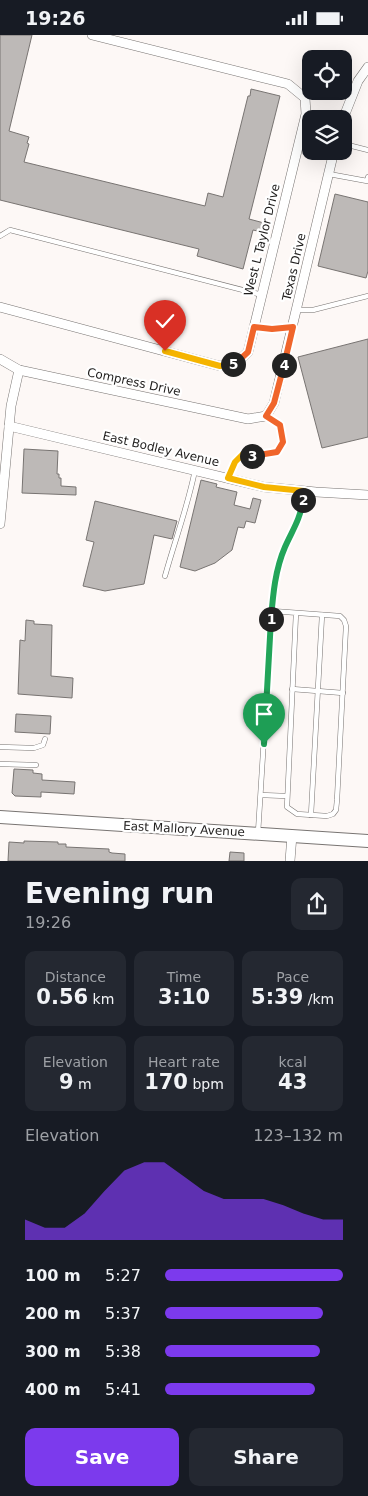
<!DOCTYPE html>
<html lang="en">
<head>
<meta charset="utf-8">
<style>
	:root { --surface:#171b24; --page:#242831; --text:#f1f3f6; --muted:#9ea1a6; --accent:#7c3aed }
	body { margin:0; font-family:"DejaVu Sans",sans-serif; background:var(--page); color:var(--text); height:100vh; display:flex; flex-direction:column; font-size:19px; white-space:nowrap }
	* { box-sizing:border-box; margin:0 }
	p { font-size:16px; color:var(--muted) }
	.icon { flex:none; width:28px; height:28px; fill:none; stroke:currentColor; stroke-width:2; stroke-linecap:round; stroke-linejoin:round }
	.map { position:relative; height:826px; overflow:hidden }
	.details { display:flex; flex-direction:column; background:var(--surface); flex:1 }
	.details>* { flex:none }
	.fabs { position:absolute; left:302px; top:15px; display:grid; gap:10px }
	.fabs a { display:grid; place-items:center; width:50px; height:50px; border-radius:10px; background:var(--surface); box-shadow:0 5px 20px #0002; font-size:25px }
	.pin { position:absolute; display:grid; place-items:center; width:42px; height:42px; color:#fff; margin:-51px -21px; border-radius:50% 50% 50% 0; rotate:-45deg; box-shadow:0 0 5px #0007 }
	.pin .icon { rotate:45deg }
	.km { position:absolute; width:25px; height:25px; margin:-12px; border-radius:50%; background:#222; color:#fff; font-size:14px; line-height:25px; text-align:center }
	.round { display:grid; place-items:center; flex:none; width:52px; height:52px; border-radius:10px; background:var(--page) }
	.summary { display:flex; align-items:center; justify-content:space-between; height:85px; padding:0 25px }
	h1 { font-size:28px; font-weight:800; line-height:38px }
	.stats { display:grid; grid-template-columns:repeat(3,1fr); gap:8px; height:85px; padding:5px 25px }
	.stats div { display:grid; align-content:center; border-radius:10px; background:var(--page); text-align:center }
	.stats b { font-size:21px; font-weight:800 }
	.stats small { font-size:14px; font-weight:400 }
	.stats p { font-size:14px }
	.chart { height:140px; padding:10px 25px }
	.chart p { display:flex; justify-content:space-between }
	.chart svg { width:100%; height:90px; margin-top:5px; fill:var(--accent); opacity:.7 }
	.action { display:flex; gap:10px; margin-top:auto; padding:10px 25px }
	.action a { flex:1; height:58px; border-radius:10px; background:var(--accent); color:#fff; font-size:20px; font-weight:800; line-height:58px; text-align:center }
	.action a+a { background:var(--page); color:var(--text) }
	ul { padding:0 25px; list-style:none; font-size:16px }
	li { display:grid; grid-template-columns:80px 60px 1fr; align-items:center; height:38px }
	li i { height:12px; border-radius:6px; background:var(--accent) }
	.status { display:flex; justify-content:space-between; align-items:center; height:35px; padding:0 25px; background:var(--surface); direction:ltr }
	.status svg { height:14px; fill:currentColor }
	.map>svg:first-child { display:block }
	.building { fill:#bdb9b7; stroke:#787472 }
	.lines { fill:none; stroke-linecap:round; stroke-linejoin:round }
	.service-casing { stroke:#787472; stroke-width:5.5 }
	.minor-casing { stroke:#787472; stroke-width:10 }
	.secondary-casing { stroke:#787472; stroke-width:14 }
	.service { stroke:#fff; stroke-width:4.5 }
	.minor { stroke:#fff; stroke-width:9 }
	.secondary { stroke:#fff; stroke-width:12 }
	.split-1-casing { stroke:#fff; stroke-width:10 }
	.split-2-casing { stroke:#fff; stroke-width:10 }
	.split-3-casing { stroke:#fff; stroke-width:10 }
	.split-4-casing { stroke:#fff; stroke-width:10 }
	.split-5-casing { stroke:#fff; stroke-width:10 }
	.split-6-casing { stroke:#fff; stroke-width:10 }
	.split-1 { stroke:#22a559; stroke-width:6 }
	.split-2 { stroke:#22a559; stroke-width:6 }
	.split-3 { stroke:#f5b400; stroke-width:6 }
	.split-4 { stroke:#f0652b; stroke-width:6 }
	.split-5 { stroke:#f0652b; stroke-width:6 }
	.split-6 { stroke:#f5b400; stroke-width:6 }
	.labels { text-anchor:middle; dominant-baseline:central; stroke-width:4.5; stroke-linejoin:round; paint-order:stroke }
	.street-label { font-size:12px; fill:#1f1d1c; stroke:#fff }
</style>
</head>
<body>
<div class="status"><b>19:26</b><svg viewBox="0 0 49 12"><path d="M0 12V9h3v3zM5 12V6h3v6zM10 12V3h3v9zM15 12V0h3v12zM26 1h20v11H26zM47 4h2v5h-2z"/></svg></div>
<div class="map">
<svg width="368" height="826" viewBox="0 0 368 826">
	<rect width="100%" height="100%" fill="#fdf8f6"/>
	<g class="building">
		<path d="M0,0H32L9,96L29,102L27,108L29,109L24,127L205,171L208,158L223,162L248,61H250L251,54L280,61L249,184L264,188L262,197L253,195L243,234L197,221L199,214L0,165Z"/>
		<path d="M335,159L368,167V236L366,243L318,231Z"/>
		<path d="M368,304V402L322,413L298,322Z"/>
		<path d="M24,414L58,416L57,439H59V443H61V451L76,452V460L22,458Z"/>
		<path d="M201,445L217,449L216,452L237,457L234,470L250,474L253,463L261,465L255,488L246,486L244,493L238,492L232,515L215,528L195,536L180,532Z"/>
		<path d="M95,466L177,486L172,504L154,500L144,549L105,556L83,551L94,507L86,505Z"/>
		<path d="M26,585L34,586V589L52,590L51,641L73,643L72,663L18,659L20,605L25,606Z"/>
		<path d="M16,679L51,681L50,699L15,697Z"/>
		<path d="M14,734L33,735V738L42,739V745L75,747L74,759L41,757V762L15,761L12,758Z"/>
		<path d="M24,806L58,807V809H66V812L109,814V817L112,818L125,819V826H8L9,807L24,808Z"/>
		<path d="M230,817L244,818V826H229Z"/>
	</g>
	<g class="lines">
		<defs>
			<g id="service">
				<path d="M344,109L368,115"/>
				<path d="M329,139L367,146L368,142"/>
				<path d="M0,201L10,195L262,260"/>
				<path d="M297,275H313L368,261"/>
				<path d="M254,292L272,294L293,292"/>
				<path d="M228,443L235,427L243,419L255,421L277,417L283,407L279,390L266,381"/>
				<path d="M165,541C175,505 188,471 195,435"/>
				<path d="M272,576L340,581L344,585L346,591L337,765L336,775L333,779L327,781L297,779L287,772L296,578"/>
				<path d="M292,654L343,658"/>
				<path d="M0,712L34,713L43,710L45,704"/>
				<path d="M0,729L36,730"/>
				<path d="M261,760L286,761"/>
				<path d="M311,780L322,580"/>
				<path d="M258,798L273,559L277,536L285,512L301,479L304,456"/>
			</g>
			<g id="minor">
				<path d="M343,84L358,46L368,32"/>
				<path d="M0,272L220,331L235,329L248,317L306,79L305,63L288,49L92,0"/>
				<path d="M0,324L19,335L248,384L266,381L274,368L334,116"/>
				<path d="M9,391L264,452L316,457L368,460"/>
				<path d="M0,489L11,371L19,335"/>
				<path d="M290,826L292,800"/>
			</g>
			<path id="secondary" d="M0,782L368,806"/>
		</defs>
		<use href="#service" class="service-casing"/>
		<use href="#minor" class="minor-casing"/>
		<use href="#secondary" class="secondary-casing"/>
		<use href="#service" class="service"/>
		<use href="#minor" class="minor"/>
		<use href="#secondary" class="secondary"/>
	</g>
	<g class="lines">
		<defs>
			<path id="split-1" d="M264,709L271,584"/>
			<path id="split-2" d="M271,584C273,560 275,535 285,512C293,494 300,485 303,465"/>
			<path id="split-3" d="M252,421L243,419L235,427L228,443L264,452L304,456L303,465"/>
			<path id="split-4" d="M252,421L277,417L283,407L280,390L266,381L274,368L284,330"/>
			<path id="split-5" d="M233,329H235L248,317L254,292L272,294L293,292L284,330"/>
			<path id="split-6" d="M165,316L220,331L233,329"/>
		</defs>
		<use href="#split-1" class="split-1-casing"/>
		<use href="#split-2" class="split-2-casing"/>
		<use href="#split-3" class="split-3-casing"/>
		<use href="#split-4" class="split-4-casing"/>
		<use href="#split-5" class="split-5-casing"/>
		<use href="#split-6" class="split-6-casing"/>
		<use href="#split-1" class="split-1"/>
		<use href="#split-2" class="split-2"/>
		<use href="#split-3" class="split-3"/>
		<use href="#split-4" class="split-4"/>
		<use href="#split-5" class="split-5"/>
		<use href="#split-6" class="split-6"/>
	</g>
	<g class="labels">
		<g class="street-label">
			<text transform="translate(262 205) rotate(-76)">West L Taylor Drive</text>
			<text transform="translate(294 232) rotate(-77)">Texas Drive</text>
			<text transform="translate(134 347) rotate(12)">Compress Drive</text>
			<text transform="translate(161 414) rotate(13)">East Bodley Avenue</text>
			<text transform="translate(184 794) rotate(3)">East Mallory Avenue</text>
		</g>
	</g>
</svg>
<div class="fabs">
<a><svg class="icon" aria-label="locate" viewBox="0 0 24 24"><circle cx="12" cy="12" r="6"/><path d="M12 2v4M12 18v4M2 12h4M18 12h4"/></svg></a>
<a><svg class="icon" aria-label="layers" viewBox="0 0 24 24"><path d="M12 4l9 5-9 5-9-5zM3 14l9 5 9-5"/></svg></a>
</div>
<div class="pin" style="left:264px;top:709px;background:#1e9e55"><svg class="icon" aria-label="arrive" viewBox="0 0 24 24"><path d="M6 21V4h12l-3 4 3 4H6"/></svg></div>
<div class="pin" style="left:165px;top:316px;background:#d93025"><svg class="icon" aria-label="check" viewBox="0 0 24 24"><path d="M5 12l5 5 9-10"/></svg></div>
<b class="km" style="left:271px;top:584px">1</b>
<b class="km" style="left:303px;top:465px">2</b>
<b class="km" style="left:252px;top:421px">3</b>
<b class="km" style="left:284px;top:330px">4</b>
<b class="km" style="left:233px;top:329px">5</b>
</div>
<section class="details">
<div class="summary"><div><h1>Evening run</h1><p>19:26</p></div><a class="round"><svg class="icon" aria-label="share" viewBox="0 0 24 24"><path d="M12 15V3M7 8l5-5 5 5M5 13v7h14v-7"/></svg></a></div>
<div class="stats">
<div><p>Distance</p><b>0.56<small> km</small></b></div>
<div><p>Time</p><b>3:10</b></div>
<div><p>Pace</p><b>5:39<small> /km</small></b></div>
</div>
<div class="stats">
<div><p>Elevation</p><b>9<small> m</small></b></div>
<div><p>Heart rate</p><b>170<small> bpm</small></b></div>
<div><p>kcal</p><b>43</b></div>
</div>
<div class="chart"><p><span>Elevation</span>123–132 m</p>
<svg viewBox="0 0 160 44" preserveAspectRatio="none"><path d="M0 44V34L10 38L20 38L30 31L40 20L50 10L60 6L70 6L80 13L90 20L100 24L110 24L120 24L130 27L140 31L150 34L160 34V44z"/></svg>
</div>
<ul>
<li><b>100 m</b>5:27<i style="width:100%"></i></li>
<li><b>200 m</b>5:37<i style="width:89%"></i></li>
<li><b>300 m</b>5:38<i style="width:87%"></i></li>
<li><b>400 m</b>5:41<i style="width:84%"></i></li>
</ul>
<div class="action"><a>Save</a><a>Share</a></div>
</section>
</body>
</html>
